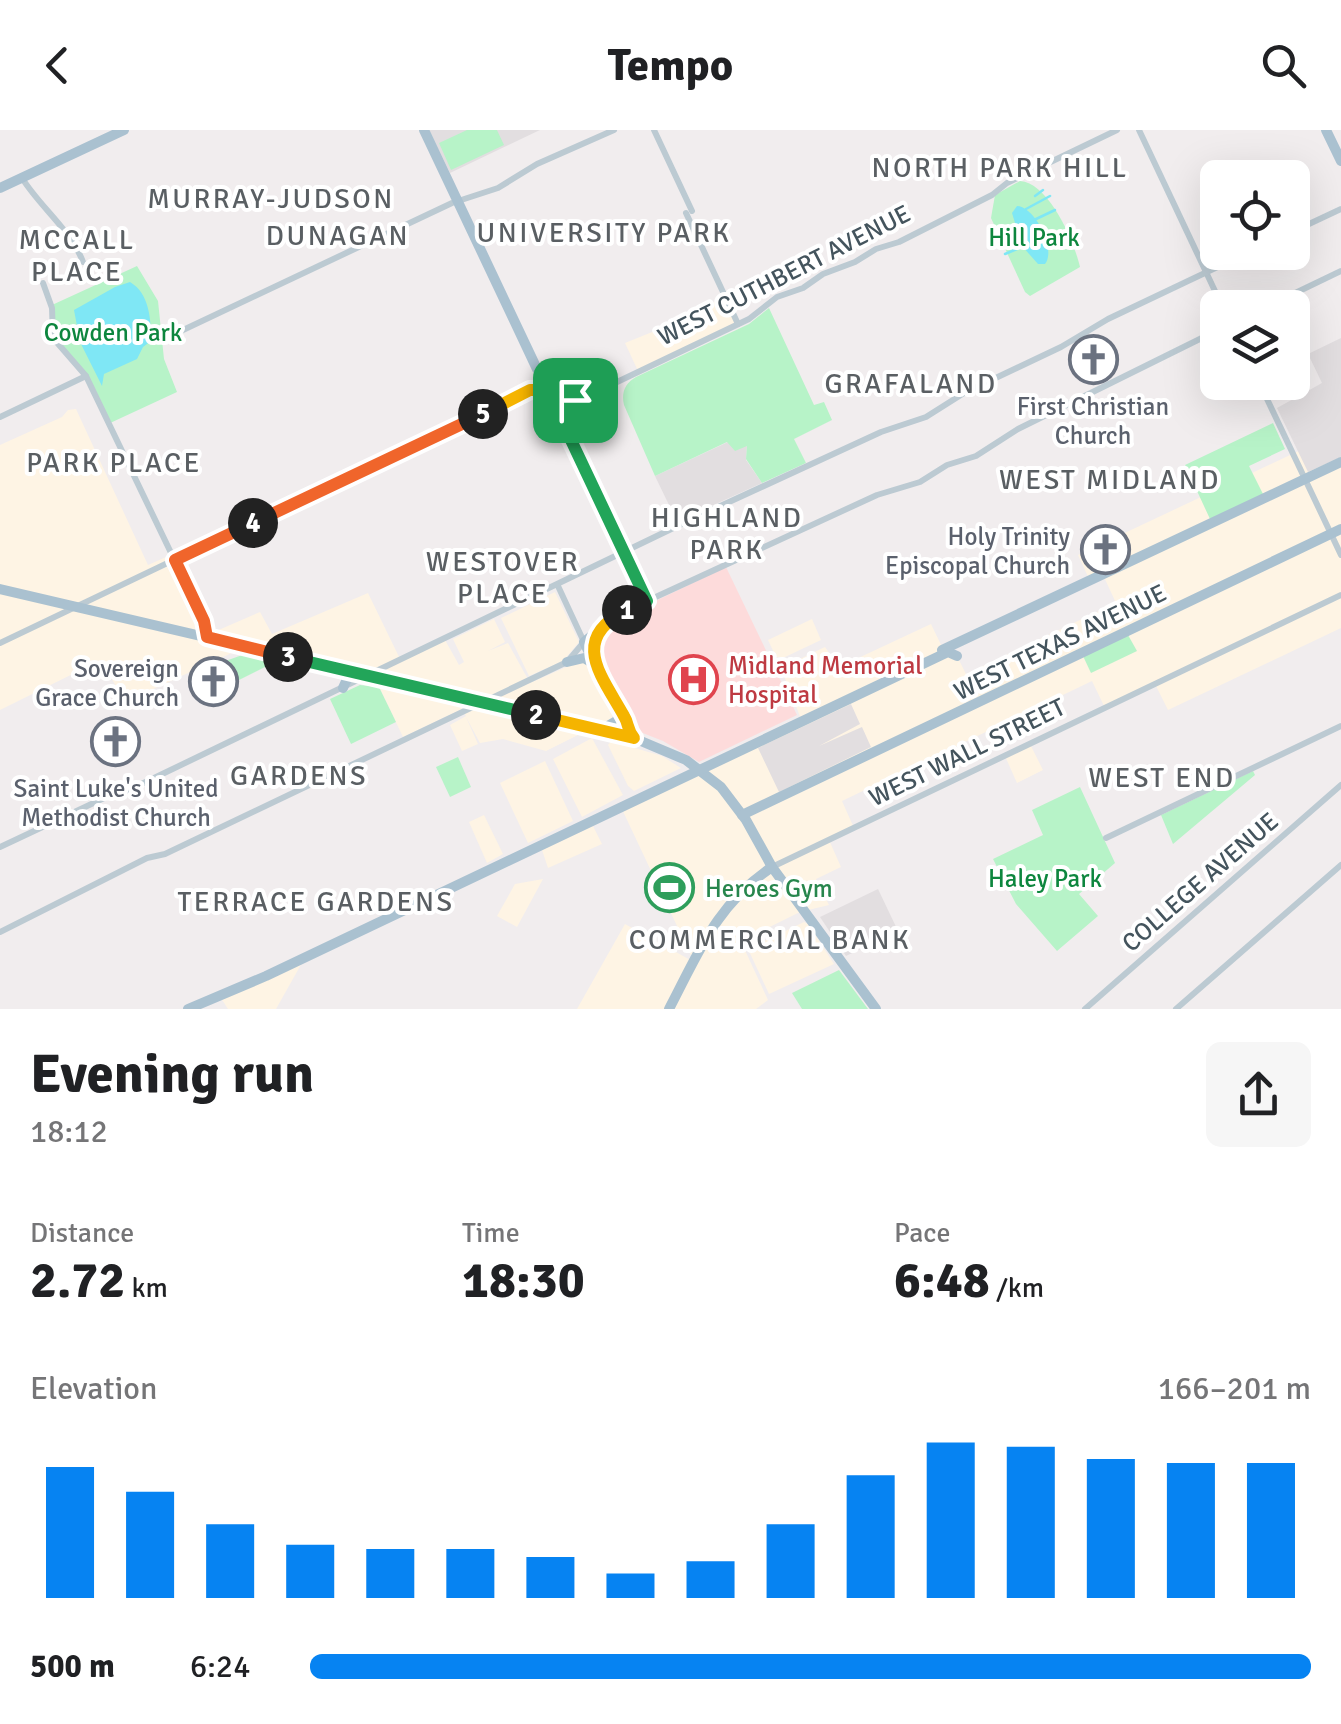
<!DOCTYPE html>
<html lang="en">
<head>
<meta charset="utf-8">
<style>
	:root { --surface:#fff; --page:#f6f6f6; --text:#202124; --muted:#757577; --accent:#0683f2 }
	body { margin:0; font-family:Signika,sans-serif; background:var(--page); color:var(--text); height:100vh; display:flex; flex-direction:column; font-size:38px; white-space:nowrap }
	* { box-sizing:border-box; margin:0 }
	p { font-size:32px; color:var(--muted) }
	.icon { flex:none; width:55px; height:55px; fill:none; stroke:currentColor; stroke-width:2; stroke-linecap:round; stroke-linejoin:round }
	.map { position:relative; height:879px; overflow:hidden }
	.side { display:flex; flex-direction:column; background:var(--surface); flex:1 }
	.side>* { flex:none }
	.buttons { position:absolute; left:1200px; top:30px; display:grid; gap:20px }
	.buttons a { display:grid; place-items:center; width:110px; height:110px; border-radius:15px; background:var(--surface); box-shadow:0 10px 40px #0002; font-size:50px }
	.pin { position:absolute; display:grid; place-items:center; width:85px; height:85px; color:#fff; margin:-42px; border-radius:20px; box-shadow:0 5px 15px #0006 }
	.km { position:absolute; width:50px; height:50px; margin:-25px; border-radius:50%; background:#222; color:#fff; font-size:28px; line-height:50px; text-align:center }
	.round { display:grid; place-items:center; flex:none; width:105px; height:105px; border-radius:15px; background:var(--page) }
	.summary { display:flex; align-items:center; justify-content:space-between; height:170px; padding:0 30px }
	h1 { font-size:55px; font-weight:800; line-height:75px }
	.metrics { display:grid; grid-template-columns:repeat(3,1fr); gap:15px; height:170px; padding:10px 30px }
	.metrics div { display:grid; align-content:center }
	.metrics b { font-size:50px; font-weight:800 }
	.metrics small { font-size:28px; font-weight:400 }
	.metrics p { font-size:28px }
	.chart { height:280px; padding:20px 30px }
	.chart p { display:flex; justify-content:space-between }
	.chart svg { width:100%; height:180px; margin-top:10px; stroke:var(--accent); stroke-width:6 }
	ul { padding:0 30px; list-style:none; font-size:32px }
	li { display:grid; grid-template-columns:160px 120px 1fr; align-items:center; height:75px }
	li i { height:25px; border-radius:12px; background:var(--accent) }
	header { display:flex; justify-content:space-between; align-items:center; height:130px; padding:0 30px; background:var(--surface); font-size:45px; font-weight:800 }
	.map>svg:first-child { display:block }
	.commercial { fill:#fef4e4 }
	.education { fill:#e2dee0 }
	.medical { fill:#fddbdb }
	.green { fill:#b7f3c8 }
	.water { fill:#7fe7f5 }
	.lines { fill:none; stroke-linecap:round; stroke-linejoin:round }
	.stream { stroke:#7fe7f5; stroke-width:2.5 }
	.minor { stroke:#bccad2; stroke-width:6 }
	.major { stroke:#aac1d0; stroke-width:10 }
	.split-1-casing { stroke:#fff; stroke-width:20 }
	.split-2-casing { stroke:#fff; stroke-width:20 }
	.split-3-casing { stroke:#fff; stroke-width:20 }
	.split-4-casing { stroke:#fff; stroke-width:20 }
	.split-5-casing { stroke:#fff; stroke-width:20 }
	.split-6-casing { stroke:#fff; stroke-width:20 }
	.split-1 { stroke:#22a559; stroke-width:12 }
	.split-2 { stroke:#f5b400; stroke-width:12 }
	.split-3 { stroke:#22a559; stroke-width:12 }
	.split-4 { stroke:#f0652b; stroke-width:12 }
	.split-5 { stroke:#f0652b; stroke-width:12 }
	.split-6 { stroke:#f5b400; stroke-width:12 }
	.labels { text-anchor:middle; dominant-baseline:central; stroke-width:8; stroke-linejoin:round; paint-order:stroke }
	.park-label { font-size:25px; fill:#0d863e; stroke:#fff }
	.street-label { font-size:25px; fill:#44545d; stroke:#fff }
	.worship-label { font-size:25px; fill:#5b616d; stroke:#fff }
	.health-label { font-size:25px; fill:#be3a42; stroke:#fff; text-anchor:start }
	.leisure-label { font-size:25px; fill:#27864d; stroke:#fff; text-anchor:start }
	.neighbourhood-label { font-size:28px; letter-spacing:2.5px; fill:#5a5f63; stroke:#fff }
</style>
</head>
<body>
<header><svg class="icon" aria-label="back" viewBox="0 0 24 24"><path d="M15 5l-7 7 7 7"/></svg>Tempo<svg class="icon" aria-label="search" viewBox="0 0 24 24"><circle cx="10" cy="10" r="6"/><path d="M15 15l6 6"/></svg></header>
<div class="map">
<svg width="1341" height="879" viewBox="0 0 1341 879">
	<rect width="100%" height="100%" fill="#f1edee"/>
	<g class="commercial">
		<path d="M725,166L738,194L638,241L625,213L677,192Z"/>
		<path d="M76,279L148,435L175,423L210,498L214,502L260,482L272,504L368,463L401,531L445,510L459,535L464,532L453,509L494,489L505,512L488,521L508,513L530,553L580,531L591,536L612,581V588L546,621L503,609L480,613L466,587L478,614L462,621L450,595L466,586L464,583L475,563L249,515L125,572L101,530L0,580V315L62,287L68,280Z"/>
		<path d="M1341,301V498L1168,580L1155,554L1105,578L1092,551L842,671L854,698L829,710L841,737L816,749L829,775L800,782L743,810V816L768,870L756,879H577L625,794L694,832L620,675L801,589L781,538L825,517L839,537L931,494L943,519L952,516L966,544L1116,473L1104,447L1091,453L1078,425Z"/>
		<path d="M555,462L579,512L563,531L529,546L501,488Z"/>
		<path d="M812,489L821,510L785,527H776L768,510Z"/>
		<path d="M379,557L462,576V579L403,607Z"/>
		<path d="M592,608L623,665L582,687L553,629Z"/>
		<path d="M611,611L662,626L681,638L634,661L628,656L608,615Z"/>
		<path d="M1030,614L1043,640L1017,653L1005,626Z"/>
		<path d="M545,631L573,691L528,713L500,653Z"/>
		<path d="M484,685L503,724L487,733L469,692Z"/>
		<path d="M593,696L602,714L548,738L542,720Z"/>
		<path d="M543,749L517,797L497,786L515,754Z"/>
		<path d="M804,792L808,794L834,834L769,864L748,819Z"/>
		<path d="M303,831L276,879H228L219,865Z"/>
	</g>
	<g class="education">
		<path d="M429,0H540L450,43Z"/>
		<path d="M1341,208V327L1308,342L1277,278L1322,253L1308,224Z"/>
		<path d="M728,312L747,315L746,330L762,353L696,383L678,382L669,375L655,346Z"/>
		<path d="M851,574L860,594L819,616L862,597L871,617L779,662L758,618Z"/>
		<path d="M878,759L898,801L846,826L820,787Z"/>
	</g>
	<path class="medical" d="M726,437L797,585L699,632L663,611L630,598L588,513L614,491Z"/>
	<g class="green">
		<path d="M467,0H497L504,15L451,40L439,13Z"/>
		<path d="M1020,51C1049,53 1074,111 1080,137L1030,166L1025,162L991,88L995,65Z"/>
		<path d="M137,136L158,171L164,229L177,262L108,294L85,243L57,213L52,175Z"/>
		<path d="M769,178L814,275L824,272L832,290L794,309L806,333L762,353L746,329L747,316L735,321L727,312L655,346L624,275C621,263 625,253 636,247L749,194Z"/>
		<path d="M1273,293L1285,319L1249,336L1263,364L1210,389L1185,335Z"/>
		<path d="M1128,505L1137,521L1091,543L1083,526Z"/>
		<path d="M245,524L277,531L227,556L217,534Z"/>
		<path d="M360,555L379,557L396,592L351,614L330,569Z"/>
		<path d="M458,627L471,657L450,667L436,637Z"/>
		<path d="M1253,641L1255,645L1173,714L1161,685Z"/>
		<path d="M1080,657L1115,733L1079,764L1098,786L1057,821L1016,774L993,729L1043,705L1032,680Z"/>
		<path d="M839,840L868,879H802L792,863Z"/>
	</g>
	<g class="water">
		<path d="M1017,76C1034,76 1057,119 1045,134H1038L1022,116L1012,83Z"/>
		<path d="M130,152C150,164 151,190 151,211L143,217L137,229L104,244L102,256L80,212L74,180L115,157Z"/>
	</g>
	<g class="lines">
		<g class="stream">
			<path d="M1035,66L1043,60"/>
			<path d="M1026,79L1050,66"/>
			<path d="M1034,90L1055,80"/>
			<path d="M1005,124L1022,117"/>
		</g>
		<g class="minor">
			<path d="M654,0L692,81"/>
			<path d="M1139,0L1223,178"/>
			<path d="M22,48C40,77 71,100 83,132"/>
			<path d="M686,83L738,194"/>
			<path d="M1292,102L1341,79"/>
			<path d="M43,153L52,178L53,208L86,246L198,479L207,506"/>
			<path d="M1264,178L1341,141"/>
			<path d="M164,209L452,73L498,58L537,34L614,0"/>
			<path d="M1259,252L1341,425"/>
			<path d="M559,277L571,274L749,189L777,167L803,158L823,144L855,132L876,119L899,112L992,65L1007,53L1117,0"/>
			<path d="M0,287L86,246"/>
			<path d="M647,471L877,365L920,352L947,335L976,326L1018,299L1218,200"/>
			<path d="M0,513L530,260L540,261"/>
			<path d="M1106,708L1341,596"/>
			<path d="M0,717L119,661L129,660L690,390L881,302L926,287L964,263L1061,217L1108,189L1249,122"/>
			<path d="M772,737L1341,465"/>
			<path d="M0,802L147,728L165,724L567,532L584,512L558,456"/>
			<path d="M1085,879L1341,655"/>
			<path d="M1176,879L1341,735"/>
		</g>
		<g class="major">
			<path d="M424,0L537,239L549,254"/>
			<path d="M1326,0L1341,31"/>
			<path d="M0,58L124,0"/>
			<circle cx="551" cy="267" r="12"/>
			<path d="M559,278L567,303L647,471L617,485L584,512L618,582V590L601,600"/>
			<path d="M0,459L629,606L686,630L721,657L746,690L772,737L876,879"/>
			<path d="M942,520L1341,332"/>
			<path d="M567,532L584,528L594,534"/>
			<path d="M341,540L347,549L343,558"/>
			<path d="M742,685L1341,399"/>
			<path d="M188,879L266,846L948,522L957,526"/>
			<path d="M669,879C699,822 716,775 772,737"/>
		</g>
	</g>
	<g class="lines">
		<defs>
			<path id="split-1" d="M575,270L559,278L562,291L647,471L627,480"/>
			<path id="split-2" d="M536,585L634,608C627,600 629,594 624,586C602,546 568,509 627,480"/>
			<path id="split-3" d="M288,527L536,585"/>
			<path id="split-4" d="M253,393L175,430L204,491L207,507L288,527"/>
			<path id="split-5" d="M253,393L483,284"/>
			<path id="split-6" d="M483,284L530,260H540L546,254L557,256L562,270H575"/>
		</defs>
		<use href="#split-1" class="split-1-casing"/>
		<use href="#split-2" class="split-2-casing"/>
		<use href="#split-3" class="split-3-casing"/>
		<use href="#split-4" class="split-4-casing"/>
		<use href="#split-5" class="split-5-casing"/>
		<use href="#split-6" class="split-6-casing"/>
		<use href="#split-1" class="split-1"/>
		<use href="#split-2" class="split-2"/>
		<use href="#split-3" class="split-3"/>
		<use href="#split-4" class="split-4"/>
		<use href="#split-5" class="split-5"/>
		<use href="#split-6" class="split-6"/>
	</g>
	<defs>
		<symbol id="church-ring" viewBox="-11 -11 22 22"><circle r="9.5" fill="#fff" stroke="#6b7280" stroke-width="1.5"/><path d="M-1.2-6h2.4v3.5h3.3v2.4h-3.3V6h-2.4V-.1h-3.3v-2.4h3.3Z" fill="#6b7280"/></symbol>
		<symbol id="hospital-ring" viewBox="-11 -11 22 22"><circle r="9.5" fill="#fff" stroke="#e0444e" stroke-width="1.5"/><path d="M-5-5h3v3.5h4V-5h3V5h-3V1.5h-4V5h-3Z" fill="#e0444e"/></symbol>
		<symbol id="stadium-ring" viewBox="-11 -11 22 22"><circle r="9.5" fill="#fff" stroke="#2e9e5b" stroke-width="1.5"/><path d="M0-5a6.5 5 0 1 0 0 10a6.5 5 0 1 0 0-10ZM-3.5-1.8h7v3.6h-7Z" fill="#2e9e5b"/></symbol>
	</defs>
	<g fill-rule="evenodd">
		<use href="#church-ring" x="1066" y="202" width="55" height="55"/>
		<use href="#church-ring" x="1078" y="392" width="55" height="55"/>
		<use href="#hospital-ring" x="666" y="522" width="55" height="55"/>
		<use href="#church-ring" x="186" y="524" width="55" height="55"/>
		<use href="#church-ring" x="88" y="584" width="55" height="55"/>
		<use href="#stadium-ring" x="642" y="730" width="55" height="55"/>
	</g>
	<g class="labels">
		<g class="park-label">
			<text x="1034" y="107">Hill Park</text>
			<text x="113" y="202">Cowden Park</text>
			<text x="1045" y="748">Haley Park</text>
		</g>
		<g class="street-label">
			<text transform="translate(784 145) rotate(-27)">WEST CUTHBERT AVENUE</text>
			<text transform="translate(1060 512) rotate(-26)">WEST TEXAS AVENUE</text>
			<text transform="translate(967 622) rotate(-26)">WEST WALL STREET</text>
			<text transform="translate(1200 752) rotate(-41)">COLLEGE AVENUE</text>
		</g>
		<g class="worship-label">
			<text x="1093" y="276">First Christian<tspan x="1093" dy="29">Church</tspan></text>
			<text x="1070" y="406" text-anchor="end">Holy Trinity<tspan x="1070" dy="29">Episcopal Church</tspan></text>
			<text x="179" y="538" text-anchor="end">Sovereign<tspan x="179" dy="29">Grace Church</tspan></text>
			<text x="116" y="658">Saint Luke's United<tspan x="116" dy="29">Methodist Church</tspan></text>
		</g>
		<g class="health-label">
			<text x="728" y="535">Midland Memorial<tspan x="728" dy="29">Hospital</tspan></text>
		</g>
		<g class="leisure-label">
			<text x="705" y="758">Heroes Gym</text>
		</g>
		<g class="neighbourhood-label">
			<text x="1000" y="38">NORTH PARK HILL</text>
			<text x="271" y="69">MURRAY-JUDSON</text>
			<text x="604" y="103">UNIVERSITY PARK</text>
			<text x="338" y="106">DUNAGAN</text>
			<text x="77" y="110">MCCALL<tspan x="77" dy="32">PLACE</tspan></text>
			<text x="911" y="254">GRAFALAND</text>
			<text x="114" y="333">PARK PLACE</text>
			<text x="1110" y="350">WEST MIDLAND</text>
			<text x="727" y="388">HIGHLAND<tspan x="727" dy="32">PARK</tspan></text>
			<text x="503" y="432">WESTOVER<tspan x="503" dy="32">PLACE</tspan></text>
			<text x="299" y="646">GARDENS</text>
			<text x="1162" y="648">WEST END</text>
			<text x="316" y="772">TERRACE GARDENS</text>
			<text x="770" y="810">COMMERCIAL BANK</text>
		</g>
	</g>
</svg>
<div class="buttons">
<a><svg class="icon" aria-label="locate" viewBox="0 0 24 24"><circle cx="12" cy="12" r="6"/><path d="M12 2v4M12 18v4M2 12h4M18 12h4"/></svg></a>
<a><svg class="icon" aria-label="layers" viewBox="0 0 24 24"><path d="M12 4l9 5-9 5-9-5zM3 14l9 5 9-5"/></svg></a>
</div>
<div class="pin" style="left:575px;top:270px;background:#1e9e55"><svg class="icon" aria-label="arrive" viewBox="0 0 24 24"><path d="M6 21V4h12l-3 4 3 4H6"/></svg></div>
<b class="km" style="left:627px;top:480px">1</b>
<b class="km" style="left:536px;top:585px">2</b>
<b class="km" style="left:288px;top:527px">3</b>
<b class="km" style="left:253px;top:393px">4</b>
<b class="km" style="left:483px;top:284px">5</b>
</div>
<section class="side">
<div class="summary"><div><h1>Evening run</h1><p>18:12</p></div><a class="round"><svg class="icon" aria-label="share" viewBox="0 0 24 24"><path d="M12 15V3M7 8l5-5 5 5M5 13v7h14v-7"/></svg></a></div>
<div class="metrics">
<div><p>Distance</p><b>2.72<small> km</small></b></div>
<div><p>Time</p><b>18:30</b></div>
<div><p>Pace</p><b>6:48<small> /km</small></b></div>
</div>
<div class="chart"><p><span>Elevation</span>166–201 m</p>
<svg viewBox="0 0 160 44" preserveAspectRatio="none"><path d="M5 44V12M15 44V18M25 44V26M35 44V31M45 44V32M55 44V32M65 44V34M75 44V38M85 44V35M95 44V26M105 44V14M115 44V6M125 44V7M135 44V10M145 44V11M155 44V11"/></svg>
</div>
<ul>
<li><b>500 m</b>6:24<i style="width:100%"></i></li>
</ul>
</section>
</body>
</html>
